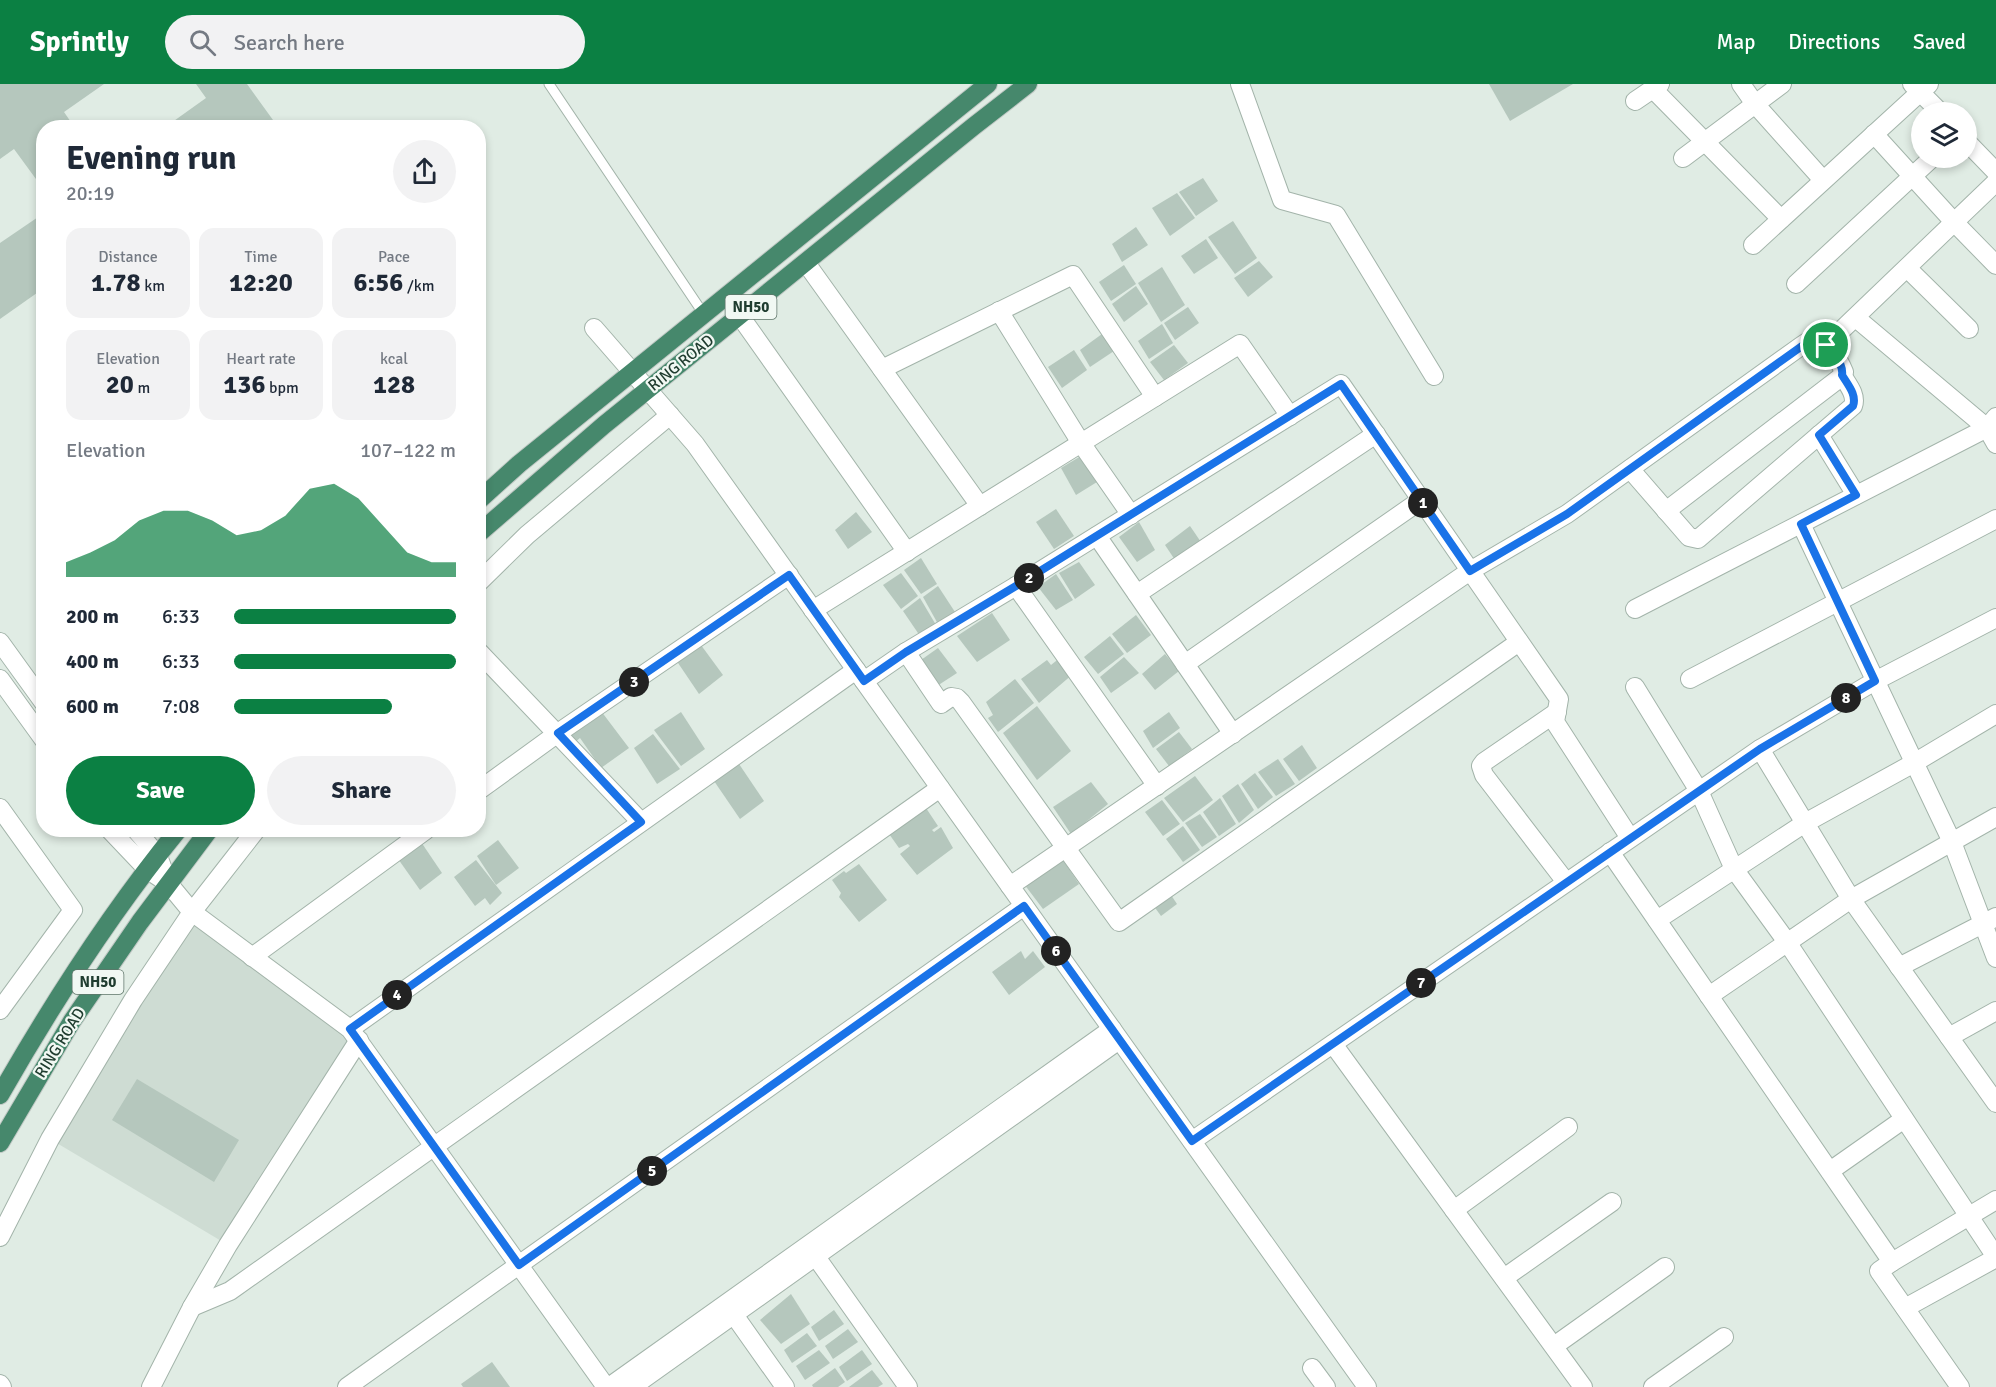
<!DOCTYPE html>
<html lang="en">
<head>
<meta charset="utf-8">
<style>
	:root { --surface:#fff; --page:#f2f2f3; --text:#1f2937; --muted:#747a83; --accent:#0b8043 }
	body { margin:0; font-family:Signika,sans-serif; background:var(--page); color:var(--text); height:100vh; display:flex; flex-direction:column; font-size:22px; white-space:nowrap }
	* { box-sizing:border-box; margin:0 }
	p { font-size:20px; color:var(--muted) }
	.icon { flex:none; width:33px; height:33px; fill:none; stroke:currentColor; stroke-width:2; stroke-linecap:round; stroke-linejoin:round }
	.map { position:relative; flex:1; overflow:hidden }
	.panel { position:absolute; left:36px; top:36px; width:450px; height:717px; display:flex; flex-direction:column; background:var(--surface); border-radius:24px; box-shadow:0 3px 9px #0003 }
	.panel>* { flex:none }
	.buttons { position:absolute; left:1911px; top:18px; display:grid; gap:12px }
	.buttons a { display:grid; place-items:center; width:66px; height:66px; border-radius:50%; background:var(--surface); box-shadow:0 3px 9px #0003; font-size:30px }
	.pin { position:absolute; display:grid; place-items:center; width:51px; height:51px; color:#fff; margin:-26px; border:3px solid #fff; border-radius:50%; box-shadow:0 2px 6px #0007 }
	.km { position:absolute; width:30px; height:30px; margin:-15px; border-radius:50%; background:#222; color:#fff; font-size:16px; line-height:30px; text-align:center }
	.round { display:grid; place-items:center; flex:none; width:63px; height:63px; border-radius:32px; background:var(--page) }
	.summary { display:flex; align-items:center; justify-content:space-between; height:102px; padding:0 30px }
	h1 { font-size:33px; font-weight:700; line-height:45px }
	.figures { display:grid; grid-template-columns:repeat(3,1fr); gap:9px; height:102px; padding:6px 30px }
	.figures div { display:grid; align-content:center; border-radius:15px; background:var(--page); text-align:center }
	.figures b { font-size:26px; font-weight:700 }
	.figures small { font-size:16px; font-weight:400 }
	.figures p { font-size:16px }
	.chart { height:168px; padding:12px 30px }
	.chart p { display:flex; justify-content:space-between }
	.chart svg { width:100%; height:108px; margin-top:6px; fill:var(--accent); opacity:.7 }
	.cta { display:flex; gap:12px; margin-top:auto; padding:12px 30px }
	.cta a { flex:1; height:69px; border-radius:36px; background:var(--accent); color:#fff; font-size:24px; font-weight:700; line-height:69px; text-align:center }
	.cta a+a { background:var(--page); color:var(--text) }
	ul { padding:0 30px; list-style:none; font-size:20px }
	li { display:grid; grid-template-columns:96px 72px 1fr; align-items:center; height:45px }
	li i { height:15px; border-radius:8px; background:var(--accent) }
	header { display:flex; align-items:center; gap:36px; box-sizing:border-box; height:84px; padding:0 30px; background:var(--accent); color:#fff }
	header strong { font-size:28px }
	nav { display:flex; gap:33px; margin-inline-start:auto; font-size:21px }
	.search { width:420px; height:54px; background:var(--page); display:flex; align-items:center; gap:15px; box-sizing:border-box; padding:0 21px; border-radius:33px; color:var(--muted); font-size:22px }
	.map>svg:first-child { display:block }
	.built { fill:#cedcd3 }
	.building { fill:#b5c7bd }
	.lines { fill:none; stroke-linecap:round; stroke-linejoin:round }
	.service-casing { stroke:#a3b4aa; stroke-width:11 }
	.minor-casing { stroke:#a3b4aa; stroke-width:20 }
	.trunk-casing { stroke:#c1c9c5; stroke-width:20 }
	.service { stroke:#fff; stroke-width:9 }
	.minor { stroke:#fff; stroke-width:18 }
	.trunk { stroke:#46886c; stroke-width:18 }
	.route-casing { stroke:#fff; stroke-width:12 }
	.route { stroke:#1a73e8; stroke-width:8 }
	.labels { text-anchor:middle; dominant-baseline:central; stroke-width:4.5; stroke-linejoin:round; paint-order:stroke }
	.shield { fill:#f1f8f3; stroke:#5f756a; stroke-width:1.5 }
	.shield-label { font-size:15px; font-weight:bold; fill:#203d30 }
	.street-label { font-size:16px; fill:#203d30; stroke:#f1f8f3 }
</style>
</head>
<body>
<header>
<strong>Sprintly</strong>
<div class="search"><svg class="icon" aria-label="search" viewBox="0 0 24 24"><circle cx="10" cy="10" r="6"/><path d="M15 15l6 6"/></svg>Search here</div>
<nav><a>Map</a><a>Directions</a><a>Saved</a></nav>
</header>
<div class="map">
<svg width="1996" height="1303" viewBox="0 0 1996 1303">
	<rect width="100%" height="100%" fill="#e0ece4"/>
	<path class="built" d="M192,828L359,956L228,1161L50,1055Z"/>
	<g class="building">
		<path d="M0,0H104L64,28L75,44H44V106L14,65L0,75Z"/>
		<path d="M196,0H247L273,36L262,44H164L206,14Z"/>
		<path d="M1489,0H1573L1510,37Z"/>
		<path d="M1203,94L1218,117L1196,132L1179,108Z"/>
		<path d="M1177,109L1195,134L1170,152L1152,124Z"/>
		<path d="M44,129V204L0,235V159Z"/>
		<path d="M1233,137L1257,174L1235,190L1208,153Z"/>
		<path d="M1136,143L1148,161L1122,178L1112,160Z"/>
		<path d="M1206,155L1218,174L1194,190L1181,172Z"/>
		<path d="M1259,177L1273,193L1248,213L1234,194Z"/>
		<path d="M1124,181L1136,200L1111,217L1099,198Z"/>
		<path d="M1162,183L1185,221L1161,238L1138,199Z"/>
		<path d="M1136,202L1148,220L1124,238L1112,220Z"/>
		<path d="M1188,223L1199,239L1175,256L1164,239Z"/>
		<path d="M1162,240L1173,259L1149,275L1138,257Z"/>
		<path d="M1102,250L1114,267L1090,283L1080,266Z"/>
		<path d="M1174,261L1188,279L1164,296L1150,278Z"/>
		<path d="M1074,266L1087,286L1062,304L1048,283Z"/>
		<path d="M1081,372L1097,398L1076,411L1061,384Z"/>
		<path d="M1056,425L1074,452L1054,465L1036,438Z"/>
		<path d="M856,428L872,448L848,465L835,446Z"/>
		<path d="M1139,438L1155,466L1137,478L1119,453Z"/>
		<path d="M1190,442L1203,461L1177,479L1165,461Z"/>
		<path d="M921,474L937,500L921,510L904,486Z"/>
		<path d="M1079,478L1095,501L1075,515L1059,489Z"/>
		<path d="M901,489L918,512L901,525L883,501Z"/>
		<path d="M1056,490L1073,516L1056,526L1038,503Z"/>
		<path d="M938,502L955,528L938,540L923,513Z"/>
		<path d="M920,514L936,541L920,552L903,527Z"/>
		<path d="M992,529L1010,556L977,578L957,552Z"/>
		<path d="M1136,531L1151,551L1127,569L1112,550Z"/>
		<path d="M1110,552L1124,570L1098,590L1084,573Z"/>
		<path d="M698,557L723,591L699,610L674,573Z"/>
		<path d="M938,564L957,589L937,602L921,576Z"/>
		<path d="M1165,570L1179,587L1155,606L1142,590Z"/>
		<path d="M1061,573L1073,590L1039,619L1021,595L1047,576L1051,581Z"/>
		<path d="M1124,573L1139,589L1111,609L1100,593Z"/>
		<path d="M1015,595L1034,619L998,648L988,634L993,631L986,618Z"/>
		<path d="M1037,622L1071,667L1037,696L1003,649Z"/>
		<path d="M601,627L629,664L601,684L580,654L573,660L567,651Z"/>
		<path d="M681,628L705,665L681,682L654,646Z"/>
		<path d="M1169,628L1180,644L1153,664L1143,647Z"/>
		<path d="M1179,648L1192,665L1169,682L1156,665Z"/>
		<path d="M653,650L680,685L657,700L634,664Z"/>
		<path d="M1302,661L1317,684L1299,697L1283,675Z"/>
		<path d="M1278,675L1295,700L1276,712L1258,688Z"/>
		<path d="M737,677L764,717L740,735L712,694Z"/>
		<path d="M1255,689L1273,713L1258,725L1241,700Z"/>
		<path d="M1195,692L1213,716L1183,738L1164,714Z"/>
		<path d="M1091,698L1108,720L1071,750L1053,723Z"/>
		<path d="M1238,700L1254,726L1239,739L1222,712Z"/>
		<path d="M1220,714L1236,740L1219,752L1203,728Z"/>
		<path d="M1162,716L1180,740L1163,752L1145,728Z"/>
		<path d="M924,721L938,742L932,746L934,748L941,743L953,764L917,791L900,770L910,762L908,760L899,764L887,747Z"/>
		<path d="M1200,730L1217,753L1202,763L1185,739Z"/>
		<path d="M1183,742L1200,766L1183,778L1166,755Z"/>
		<path d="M419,755L442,789L420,806L396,772Z"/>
		<path d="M498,756L519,784L496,801L477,772Z"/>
		<path d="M476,776L502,809L490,821L485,814L475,822L454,793Z"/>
		<path d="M1063,776L1079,800L1043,825L1024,800Z"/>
		<path d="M859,780L887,816L859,838L839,813L841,809L832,796L844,787L846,789Z"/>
		<path d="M1169,808L1177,820L1161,832L1153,821Z"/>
		<path d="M1021,867L1025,875L1033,867L1045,883L1009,911L992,888Z"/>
		<path d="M137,995L239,1056L214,1098L112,1036Z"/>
		<path d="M791,1210L810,1240L781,1260L760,1236Z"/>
		<path d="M834,1226L844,1240L819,1257L811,1243Z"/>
		<path d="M848,1245L858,1258L833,1275L825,1262Z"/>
		<path d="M807,1249L817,1262L792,1279L784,1266Z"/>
		<path d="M819,1266L830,1279L805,1296L796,1282Z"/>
		<path d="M862,1266L872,1280L847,1297L839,1283Z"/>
		<path d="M492,1278L510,1303H463L461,1300Z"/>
		<path d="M835,1284L845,1298L838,1303H813L812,1301Z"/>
		<path d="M872,1286L883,1300L878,1303H849Z"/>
	</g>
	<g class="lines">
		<defs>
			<path id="service" d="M549,0L703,229"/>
			<g id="minor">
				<path d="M1240,0L1282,116L1336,131L1434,292"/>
				<path d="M1741,0L1755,20L1823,96"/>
				<path d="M1912,0L1940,28"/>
				<path d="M1653,5L1781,135"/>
				<path d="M1635,17L1660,0"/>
				<path d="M1874,50L1954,138L1996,181"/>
				<path d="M1966,57L1996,88"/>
				<path d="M1683,74L1782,0"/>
				<path d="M1753,161L1929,0"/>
				<path d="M806,179L980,422"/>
				<path d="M1907,184L1969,245"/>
				<path d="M1796,200L1932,74"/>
				<path d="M999,227L1081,359L1131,431"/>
				<path d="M740,232L907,468"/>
				<path d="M1856,234L1987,344L1996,360"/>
				<path d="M594,244L695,360L1367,1303"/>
				<path d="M1826,261L1996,98"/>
				<path d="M882,285L1073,191L1155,313"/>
				<path d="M1819,351L1856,411"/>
				<path d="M1630,385L1689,453L1698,455L1853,322C1857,311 1848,301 1842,291"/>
				<path d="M1801,440L1952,758L1996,874"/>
				<path d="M1097,452L1233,650"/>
				<path d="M478,499L527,451L670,331"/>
				<path d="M1016,502L1157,702"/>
				<path d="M1137,510L1376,350"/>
				<path d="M1635,525L1987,344L1996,333"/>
				<path d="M813,526L1240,260L1290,332"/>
				<path d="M0,558L44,619"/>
				<path d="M478,567L641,738"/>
				<path d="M906,568L941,620L951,613L957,614L961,618L1119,838L1519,558"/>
				<path d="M1185,580L1421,416"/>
				<path d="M0,595L44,656"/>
				<path d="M1690,595L1996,435"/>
				<path d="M864,597L906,568L1016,502L1341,300L1559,615L1555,638L1630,754"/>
				<path d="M1635,603L1699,707L1734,785L1787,858L1996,1173"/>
				<path d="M1557,628L1484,678L1481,682L1484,691L1566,798"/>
				<path d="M1760,665L1875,597L1996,534"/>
				<path d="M478,707L558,649L789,491"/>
				<path d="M0,724L73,826L0,926"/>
				<path d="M110,746L148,786L168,799L158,772L136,746"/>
				<path d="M1610,768L1892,1178L1879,1187L1960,1303"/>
				<path d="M168,799L192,828L350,945L606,1303"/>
				<path d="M1010,802L1470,487L1567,430L1801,262C1805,259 1810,256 1815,256C1827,255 1840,278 1844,288L1841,293L1666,427"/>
				<path d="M1657,836L1805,739L1914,679L1996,630"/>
				<path d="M252,873L426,746"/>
				<path d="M1899,883L1996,833"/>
				<path d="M1709,912L1851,815L1996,1019"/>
				<path d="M350,945L856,586"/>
				<path d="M1949,953L1996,927"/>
				<path d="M1333,960L1583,1303"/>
				<path d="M1192,1057L1760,665L1851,815L1996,733"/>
				<path d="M1830,1087L1904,1035"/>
				<path d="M1454,1126L1568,1043"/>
				<path d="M0,1153L50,1055L133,916L192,828L256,746"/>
				<path d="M809,1163L908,1303"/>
				<path d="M1892,1178L1996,1116"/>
				<path d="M1504,1194L1612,1118"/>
				<path d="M727,1221L785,1303"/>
				<path d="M192,1223L230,1207L940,704"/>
				<path d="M1905,1224L1996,1174"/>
				<path d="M1554,1262L1665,1183"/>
				<path d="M1312,1284L1326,1303"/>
				<path d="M0,1300L2,1303"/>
				<path d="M151,1303L192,1223L228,1161L359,956"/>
				<path d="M347,1303L1024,822"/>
				<path d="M609,1303L1112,945"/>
				<path d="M632,1303L1119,956"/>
				<path d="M1653,1303L1724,1253"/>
			</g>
			<g id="trunk">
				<path d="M478,417L519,380L988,0"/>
				<path d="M478,450L604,341L974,42L1028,0"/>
				<path d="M0,1011C52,920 112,827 178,746"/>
				<path d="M0,1059L72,937L140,838L209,746"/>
			</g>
		</defs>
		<use href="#service" class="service-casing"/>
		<use href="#minor" class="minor-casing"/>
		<use href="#trunk" class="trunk-casing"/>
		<use href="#service" class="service"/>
		<use href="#minor" class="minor"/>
		<use href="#trunk" class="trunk"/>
	</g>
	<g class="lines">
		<defs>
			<path id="route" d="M1816,256C1827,258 1844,279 1842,291C1848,301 1857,311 1853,322L1819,351L1856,411L1801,440L1875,597L1760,665L1192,1057L1024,822L519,1181L350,945L641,738L558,649L789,491L864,597L906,568L1016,502L1341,300L1470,487L1567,430L1802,262Z"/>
		</defs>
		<use href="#route" class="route-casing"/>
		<use href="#route" class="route"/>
	</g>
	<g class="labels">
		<g class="shield">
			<rect x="725.5" y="211" width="51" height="24" rx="4.5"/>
			<rect x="72.5" y="886" width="51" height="24" rx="4.5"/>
		</g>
		<g class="shield-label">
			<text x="751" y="223">NH50</text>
			<text x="98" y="898">NH50</text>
		</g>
		<g class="street-label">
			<text transform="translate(681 279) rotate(-39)">RING ROAD</text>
			<text transform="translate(60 959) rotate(-58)">RING ROAD</text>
		</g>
	</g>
</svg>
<div class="buttons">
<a><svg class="icon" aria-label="layers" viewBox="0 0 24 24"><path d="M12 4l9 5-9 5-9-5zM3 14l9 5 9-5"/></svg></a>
</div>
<div class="pin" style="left:1826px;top:261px;background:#1e9e55"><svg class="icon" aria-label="arrive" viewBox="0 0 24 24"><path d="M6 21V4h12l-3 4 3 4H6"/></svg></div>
<b class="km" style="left:1423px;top:419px">1</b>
<b class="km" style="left:1029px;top:494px">2</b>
<b class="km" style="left:634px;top:598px">3</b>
<b class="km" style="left:397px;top:911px">4</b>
<b class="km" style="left:652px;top:1087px">5</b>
<b class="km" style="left:1056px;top:867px">6</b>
<b class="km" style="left:1421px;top:899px">7</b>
<b class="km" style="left:1846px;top:614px">8</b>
<section class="panel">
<div class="summary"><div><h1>Evening run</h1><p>20:19</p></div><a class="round"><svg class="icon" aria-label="share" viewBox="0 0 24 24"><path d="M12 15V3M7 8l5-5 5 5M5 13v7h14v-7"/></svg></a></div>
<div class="figures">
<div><p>Distance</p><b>1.78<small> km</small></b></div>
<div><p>Time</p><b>12:20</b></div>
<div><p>Pace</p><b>6:56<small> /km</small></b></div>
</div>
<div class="figures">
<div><p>Elevation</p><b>20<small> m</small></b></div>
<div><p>Heart rate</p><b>136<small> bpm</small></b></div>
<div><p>kcal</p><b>128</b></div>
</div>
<div class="chart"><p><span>Elevation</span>107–122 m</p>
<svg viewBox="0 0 160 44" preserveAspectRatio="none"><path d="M0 44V38L10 34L20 29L30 21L40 17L50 17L60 21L70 27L80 25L90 19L100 8L110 6L120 12L130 23L140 34L150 38L160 38V44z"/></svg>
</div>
<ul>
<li><b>200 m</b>6:33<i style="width:100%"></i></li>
<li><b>400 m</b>6:33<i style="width:100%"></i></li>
<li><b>600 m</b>7:08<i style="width:71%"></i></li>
</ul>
<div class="cta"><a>Save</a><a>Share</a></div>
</section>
</div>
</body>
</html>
